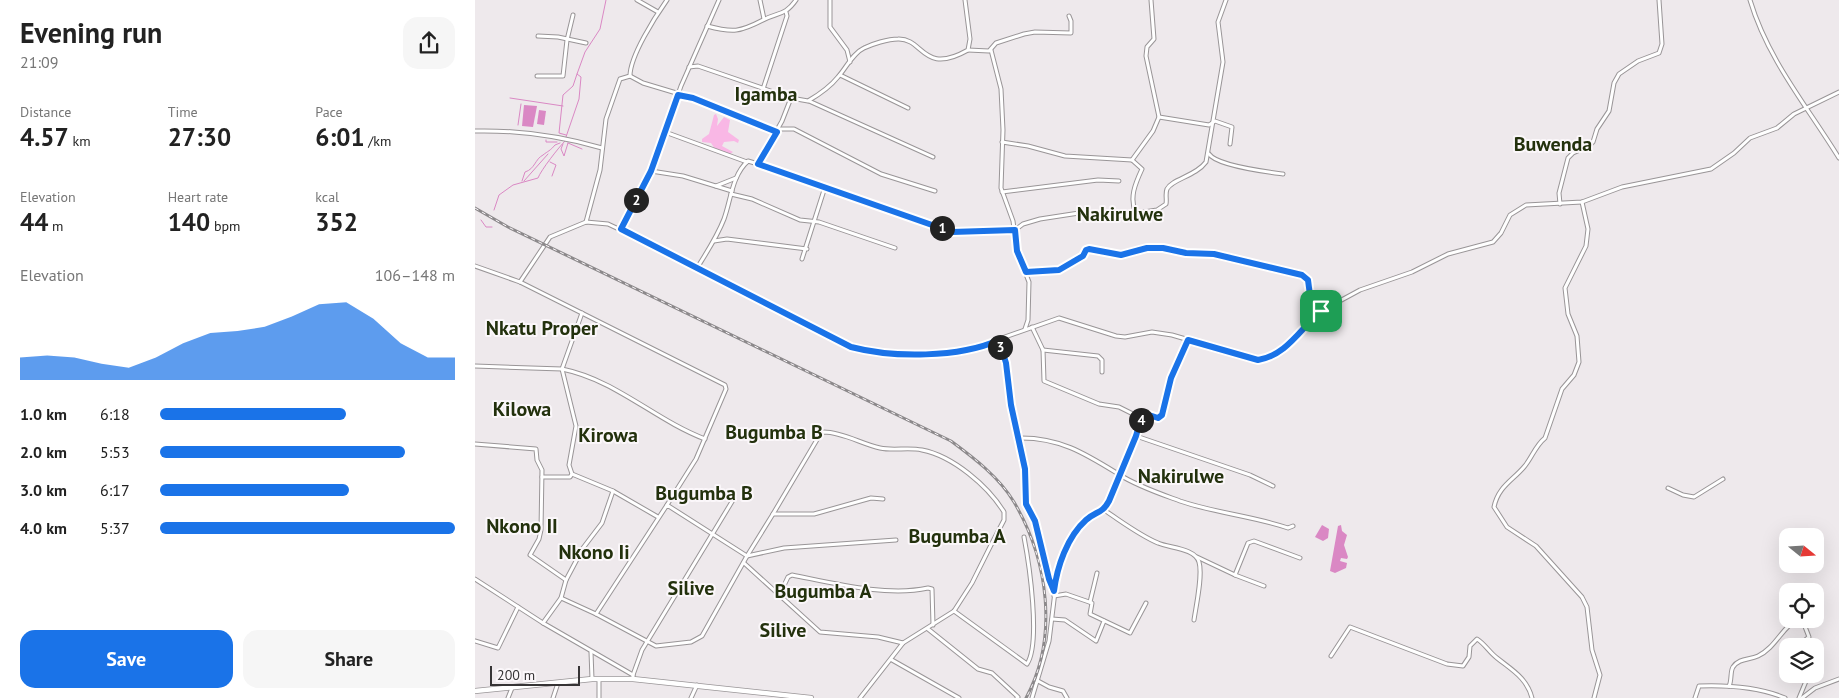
<!DOCTYPE html>
<html lang="en">
<head>
<meta charset="utf-8">
<style>
	:root { --surface:#fff; --page:#f6f6f6; --text:#222; --muted:#767676; --accent:#1a73e8 }
	body { margin:0; font-family:"PT Sans",sans-serif; background:var(--page); color:var(--text); height:100vh; display:flex; flex-direction:column; font-size:19px; white-space:nowrap }
	* { box-sizing:border-box; margin:0 }
	p { font-size:16px; color:var(--muted) }
	.icon { flex:none; width:28px; height:28px; fill:none; stroke:currentColor; stroke-width:2; stroke-linecap:round; stroke-linejoin:round }
	.map { position:relative; flex:1; overflow:hidden }
	.panel { display:flex; flex-direction:column; background:var(--surface); width:475px }
	.panel>* { flex:none }
	.needle { width:32px; rotate:108deg }
	.controls { position:absolute; left:1304px; top:528px; display:grid; gap:10px }
	.controls a { display:grid; place-items:center; width:45px; height:45px; border-radius:10px; background:var(--surface); box-shadow:0 5px 20px #0002; font-size:25px }
	.scale { position:absolute; left:15px; bottom:12px; width:90px; box-sizing:border-box; padding-left:5px; border:2px solid #363435; border-top:0; font-size:14px; line-height:18px; white-space:nowrap; color:#363435; -webkit-text-stroke:4px #fbf7fa; paint-order:stroke }
	.pin { position:absolute; display:grid; place-items:center; width:42px; height:42px; color:#fff; margin:-21px; border-radius:10px; box-shadow:0 2px 8px #0006 }
	.km { position:absolute; width:25px; height:25px; margin:-12px; border-radius:50%; background:#222; color:#fff; font-size:14px; line-height:25px; text-align:center }
	.round { display:grid; place-items:center; flex:none; width:52px; height:52px; border-radius:15px; background:var(--page) }
	.headline { display:flex; align-items:center; justify-content:space-between; height:85px; padding:0 20px }
	h1 { font-size:28px; font-weight:700; line-height:38px }
	.metrics { display:grid; grid-template-columns:repeat(3,1fr); gap:8px; height:85px; padding:5px 20px }
	.metrics div { display:grid; align-content:center }
	.metrics b { font-size:25px; font-weight:700 }
	.metrics small { font-size:14px; font-weight:400 }
	.metrics p { font-size:14px }
	.chart { height:140px; padding:10px 20px }
	.chart p { display:flex; justify-content:space-between }
	.chart svg { width:100%; height:90px; margin-top:5px; fill:var(--accent); opacity:.7 }
	.action { display:flex; gap:10px; margin-top:auto; padding:10px 20px }
	.action a { flex:1; height:58px; border-radius:15px; background:var(--accent); color:#fff; font-size:20px; font-weight:700; line-height:58px; text-align:center }
	.action a+a { background:var(--page); color:var(--text) }
	ul { padding:0 20px; list-style:none; font-size:16px }
	li { display:grid; grid-template-columns:80px 60px 1fr; align-items:center; height:38px }
	li i { height:12px; border-radius:6px; background:var(--accent) }
	main { display:flex; flex:1; min-height:0 }
	.map>svg:first-child { display:block }
	.green { fill:#f9b7e5 }
	.water { fill:#da88c4 }
	.lines { fill:none; stroke-linecap:round; stroke-linejoin:round }
	.stream { stroke:#da88c4; stroke-width:1 }
	.minor-casing { stroke:#999597; stroke-width:5 }
	.secondary-casing { stroke:#999597; stroke-width:6 }
	.minor { stroke:#fff; stroke-width:3 }
	.secondary { stroke:#fff; stroke-width:4.5 }
	.rail-casing { stroke:#8c898b; stroke-width:3 }
	.rail { stroke:#fbf7fa; stroke-width:1; stroke-dasharray:4; stroke-linecap:butt }
	.route-casing { stroke:#fff; stroke-width:10 }
	.route { stroke:#1a73e8; stroke-width:6 }
	.labels { text-anchor:middle; dominant-baseline:central; stroke-width:4; stroke-linejoin:round; paint-order:stroke }
	.quarter-label { font-size:20px; font-weight:bold; fill:#23310d; stroke:#fbf7fa }
</style>
</head>
<body>
<main>
<section class="panel">
<div class="headline"><div><h1>Evening run</h1><p>21:09</p></div><a class="round"><svg class="icon" aria-label="share" viewBox="0 0 24 24"><path d="M12 15V3M7 8l5-5 5 5M5 13v7h14v-7"/></svg></a></div>
<div class="metrics">
<div><p>Distance</p><b>4.57<small> km</small></b></div>
<div><p>Time</p><b>27:30</b></div>
<div><p>Pace</p><b>6:01<small> /km</small></b></div>
</div>
<div class="metrics">
<div><p>Elevation</p><b>44<small> m</small></b></div>
<div><p>Heart rate</p><b>140<small> bpm</small></b></div>
<div><p>kcal</p><b>352</b></div>
</div>
<div class="chart"><p><span>Elevation</span>106–148 m</p>
<svg viewBox="0 0 160 44" preserveAspectRatio="none"><path d="M0 44V33L10 32L20 33L30 36L40 38L50 33L60 26L70 21L80 20L90 18L100 13L110 7L120 6L130 14L140 26L150 33L160 33V44z"/></svg>
</div>
<ul>
<li><b>1.0 km</b>6:18<i style="width:63%"></i></li>
<li><b>2.0 km</b>5:53<i style="width:83%"></i></li>
<li><b>3.0 km</b>6:17<i style="width:64%"></i></li>
<li><b>4.0 km</b>5:37<i style="width:100%"></i></li>
</ul>
<div class="action"><a>Save</a><a>Share</a></div>
</section>
<div class="map">
<svg width="1364" height="698" viewBox="0 0 1364 698">
	<rect width="100%" height="100%" fill="#eee9ec"/>
	<path class="green" d="M241,114L243,119L242,126L249,117L255,120L253,132L264,140L263,143L259,141L249,142L247,146L258,152L255,154L240,149L236,143L227,142V139L234,134L239,115Z"/>
	<g class="water">
		<path d="M49,105L62,106L58,127L47,126Z"/>
		<path d="M64,110L71,111L69,125L62,124Z"/>
		<path d="M847,525L854,529L853,538L848,541L840,537Z"/>
		<path d="M866,525L867,531L872,535L869,545L873,557L872,559L866,558L865,561L872,563L871,568L860,573L855,571L863,526Z"/>
	</g>
	<g class="lines">
		<g class="stream">
			<path d="M35,98L88,106"/>
			<path d="M43,125L46,104"/>
			<path d="M91,135L84,133L88,95L98,86L102,74"/>
			<path d="M91,137L104,99L106,77L102,74L110,52L125,29L131,0"/>
			<path d="M71,140V142H82"/>
			<path d="M93,143L107,149"/>
			<path d="M88,144L86,149L89,156L93,143"/>
			<path d="M75,162L81,165L77,176"/>
			<path d="M47,181L50,172C60,169 60,159 68,155C73,151 75,151 80,145L85,143"/>
			<path d="M49,181L73,154"/>
			<path d="M19,210L24,195L38,185L63,178C66,170 84,147 90,141"/>
			<path d="M6,220L11,227H17"/>
		</g>
		<defs>
			<g id="minor">
				<path d="M162,0L183,12"/>
				<path d="M285,0L289,19"/>
				<path d="M355,0V27L372,50L375,62"/>
				<path d="M1275,0C1293,60 1332,106 1364,158"/>
				<path d="M232,26C258,33 265,32 288,20C303,12 310,16 321,0"/>
				<path d="M63,36L83,37L111,43"/>
				<path d="M493,50L514,51L521,43L549,34L560,32L596,33V21L594,16"/>
				<path d="M516,50L526,89L528,130L526,188L538,221L542,251L554,282L553,320L550,329"/>
				<path d="M214,67L223,66L316,98"/>
				<path d="M365,75L433,108"/>
				<path d="M62,76H88L92,40L98,15"/>
				<path d="M155,76C155,56 180,17 192,0"/>
				<path d="M288,89L312,16L311,12"/>
				<path d="M334,101L458,157"/>
				<path d="M684,117L734,125L740,121L757,127L755,144"/>
				<path d="M304,129H319L406,174L460,191"/>
				<path d="M0,131C43,130 85,136 127,148"/>
				<path d="M190,132L272,162"/>
				<path d="M527,142L553,146L590,156L657,160"/>
				<path d="M734,154C742,166 793,172 808,174"/>
				<path d="M283,164L477,231L528,232L540,230L548,224L565,219L604,213L643,216L682,210L691,204C692,199 690,194 692,189C697,179 721,176 731,162L748,62L743,22L751,0"/>
				<path d="M176,171L208,176L257,191"/>
				<path d="M241,186L261,178"/>
				<path d="M527,192L623,180L644,181"/>
				<path d="M256,194L277,199L325,220L344,222L420,248"/>
				<path d="M1107,202L1113,229L1111,246L1090,288L1093,314L1102,336L1104,362L1099,375L1087,389L1070,438C1060,446 1057,458 1049,467C1037,481 1023,487 1019,507L1032,527L1061,546L1107,597L1112,607L1117,650L1125,675L1119,698"/>
				<path d="M1085,204L1084,193L1093,158L1098,153L1114,146L1118,142L1122,129L1134,111L1139,83L1144,74L1163,61L1184,53L1187,44L1184,0"/>
				<path d="M661,214C654,198 660,184 667,169L657,160L678,131L684,117L671,56L672,47L679,39L676,0"/>
				<path d="M111,222L125,170L131,119L145,79L155,76L168,83L218,98L302,132"/>
				<path d="M146,229L176,171L206,86L244,0"/>
				<path d="M239,241L252,239L332,249"/>
				<path d="M327,259L350,187"/>
				<path d="M0,266L45,282L250,385L251,389L221,459L192,505"/>
				<path d="M222,268C232,252 242,237 249,219C256,200 257,175 273,161L283,164L307,121L316,98L333,101C345,94 355,87 363,77C371,68 378,53 389,48C397,44 413,39 423,39C449,38 447,76 493,50L495,39L490,0"/>
				<path d="M551,272L584,270L607,256L611,250L614,249L646,255L672,248H688L711,253L739,254L827,275L833,280C835,293 834,303 846,311"/>
				<path d="M45,282L75,237L111,222L133,224L197,254L247,282L377,347L411,354L490,351L584,318L641,336L650,337L677,332L697,335L783,360L790,358L810,348L837,319L861,303L885,290L937,272L973,254L1018,242L1026,233L1035,215L1051,205L1107,202L1147,187L1236,169L1259,153L1275,138L1302,128L1319,114L1364,92"/>
				<path d="M107,313L87,369L101,426L94,465L97,474L138,491L183,517"/>
				<path d="M557,327L568,350L569,381L624,404L644,407L666,418"/>
				<path d="M523,340L531,363L538,420L550,469L551,504L562,528L574,579L579,591"/>
				<path d="M568,350L623,356L627,360V372"/>
				<path d="M0,366L87,369C141,380 180,420 230,439"/>
				<path d="M661,436L775,475L798,486"/>
				<path d="M543,438C585,437 611,454 645,475C662,486 686,494 705,501C740,513 778,516 813,528L818,526"/>
				<path d="M0,444L61,449L62,460L67,470L66,530L64,539L55,555L91,580"/>
				<path d="M67,477H95L97,474"/>
				<path d="M1193,488L1208,495L1219,497L1248,479"/>
				<path d="M629,510C646,521 664,535 683,543C694,548 720,548 724,562C728,575 721,606 719,620"/>
				<path d="M298,514L346,433L349,432C367,432 387,444 405,448C419,451 433,447 447,450C478,456 513,486 529,512V520L516,545L497,583L479,611L428,643L385,698"/>
				<path d="M722,557L760,575"/>
				<path d="M269,563L345,632L403,637L428,643"/>
				<path d="M0,579L68,623L158,675"/>
				<path d="M789,586L760,575L773,543L779,541L825,558"/>
				<path d="M305,594L313,577L317,575C358,583 412,597 453,588L457,589L458,625"/>
				<path d="M579,596L591,594L617,603L615,614L655,633L671,603"/>
				<path d="M86,598L121,614L181,646L216,642L227,636L272,556L298,514H339L396,498L408,499"/>
				<path d="M615,602L622,573"/>
				<path d="M479,611L552,664C566,643 554,563 549,537"/>
				<path d="M121,614L192,505L272,556L309,548L421,540"/>
				<path d="M577,619L590,620L621,641L629,621"/>
				<path d="M68,623L86,598L91,580L108,548L127,523L138,491"/>
				<path d="M453,629L503,669L517,673L543,697L542,698"/>
				<path d="M0,641L23,648L43,607"/>
				<path d="M1323,646L1334,637L1327,619"/>
				<path d="M116,652L117,679"/>
				<path d="M856,656L875,627L972,664L988,666L994,657L995,646L1002,639C1010,644 1014,652 1022,658C1037,670 1052,678 1057,698"/>
				<path d="M417,660L484,698"/>
				<path d="M158,679V675L167,650L258,500"/>
				<path d="M563,681L574,687L588,691L592,698"/>
				<path d="M1254,686C1257,681 1255,671 1258,667C1264,658 1274,660 1283,656C1300,648 1307,628 1322,619"/>
				<path d="M33,698L37,688"/>
				<path d="M78,698L83,683"/>
				<path d="M124,698V679"/>
				<path d="M216,698L222,685"/>
				<path d="M557,698L574,641L583,567L604,527L613,518L629,510L645,475L666,418L673,415L683,417L687,415L696,378L713,340"/>
				<path d="M1220,698L1224,686C1252,685 1284,687 1310,698"/>
				<path d="M1324,698L1334,674"/>
				<path d="M1327,698L1340,688L1364,679"/>
			</g>
			<path id="secondary" d="M0,691L117,679H158L336,698"/>
		</defs>
		<use href="#minor" class="minor-casing"/>
		<use href="#secondary" class="secondary-casing"/>
		<use href="#minor" class="minor"/>
		<use href="#secondary" class="secondary"/>
		<defs>
			<path id="rail" d="M0,208L33,227L476,441C499,458 524,477 539,502C573,560 584,637 551,698"/>
		</defs>
		<use href="#rail" class="rail-casing"/>
		<use href="#rail" class="rail"/>
	</g>
	<g class="lines">
		<defs>
			<path id="route" d="M203,95L218,98L302,132L283,164L477,232L540,230L542,251L551,272L584,270L608,256L611,250L614,249L646,255L672,248H688L711,253L739,254L827,275L833,280C835,293 834,303 846,311C825,329 812,355 783,360L713,340L696,378L687,415L683,418L674,415L666,418L661,436L634,501C627,514 621,511 611,520C592,537 582,567 579,591L574,579L560,521L551,504L550,469L536,405L531,363L524,340C484,358 418,358 376,347L146,229L176,171Z"/>
		</defs>
		<use href="#route" class="route-casing"/>
		<use href="#route" class="route"/>
	</g>
	<g class="labels">
		<g class="quarter-label">
			<text x="291" y="94">Igamba</text>
			<text x="1078" y="144">Buwenda</text>
			<text x="645" y="214">Nakirulwe</text>
			<text x="67" y="328">Nkatu Proper</text>
			<text x="47" y="409">Kilowa</text>
			<text x="299" y="432">Bugumba B</text>
			<text x="133" y="435">Kirowa</text>
			<text x="706" y="476">Nakirulwe</text>
			<text x="229" y="493">Bugumba B</text>
			<text x="47" y="526">Nkono II</text>
			<text x="482" y="536">Bugumba A</text>
			<text x="119" y="552">Nkono Ii</text>
			<text x="216" y="588">Silive</text>
			<text x="348" y="591">Bugumba A</text>
			<text x="308" y="630">Silive</text>
		</g>
	</g>
</svg>
<div class="controls">
<a><svg class="needle" viewBox="-14 -14 28 28"><path d="M0-13l5 13h-10z" fill="#e53935"/><path d="M0 13l5-13h-10z" fill="#767676"/></svg></a>
<a><svg class="icon" aria-label="locate" viewBox="0 0 24 24"><circle cx="12" cy="12" r="6"/><path d="M12 2v4M12 18v4M2 12h4M18 12h4"/></svg></a>
<a><svg class="icon" aria-label="layers" viewBox="0 0 24 24"><path d="M12 4l9 5-9 5-9-5zM3 14l9 5 9-5"/></svg></a>
</div>
<div class="scale">200 m</div>
<div class="pin" style="left:846px;top:311px;background:#1e9e55"><svg class="icon" aria-label="arrive" viewBox="0 0 24 24"><path d="M6 21V4h12l-3 4 3 4H6"/></svg></div>
<b class="km" style="left:467px;top:228px">1</b>
<b class="km" style="left:161px;top:200px">2</b>
<b class="km" style="left:525px;top:347px">3</b>
<b class="km" style="left:666px;top:420px">4</b>
</div>
</main>
</body>
</html>
